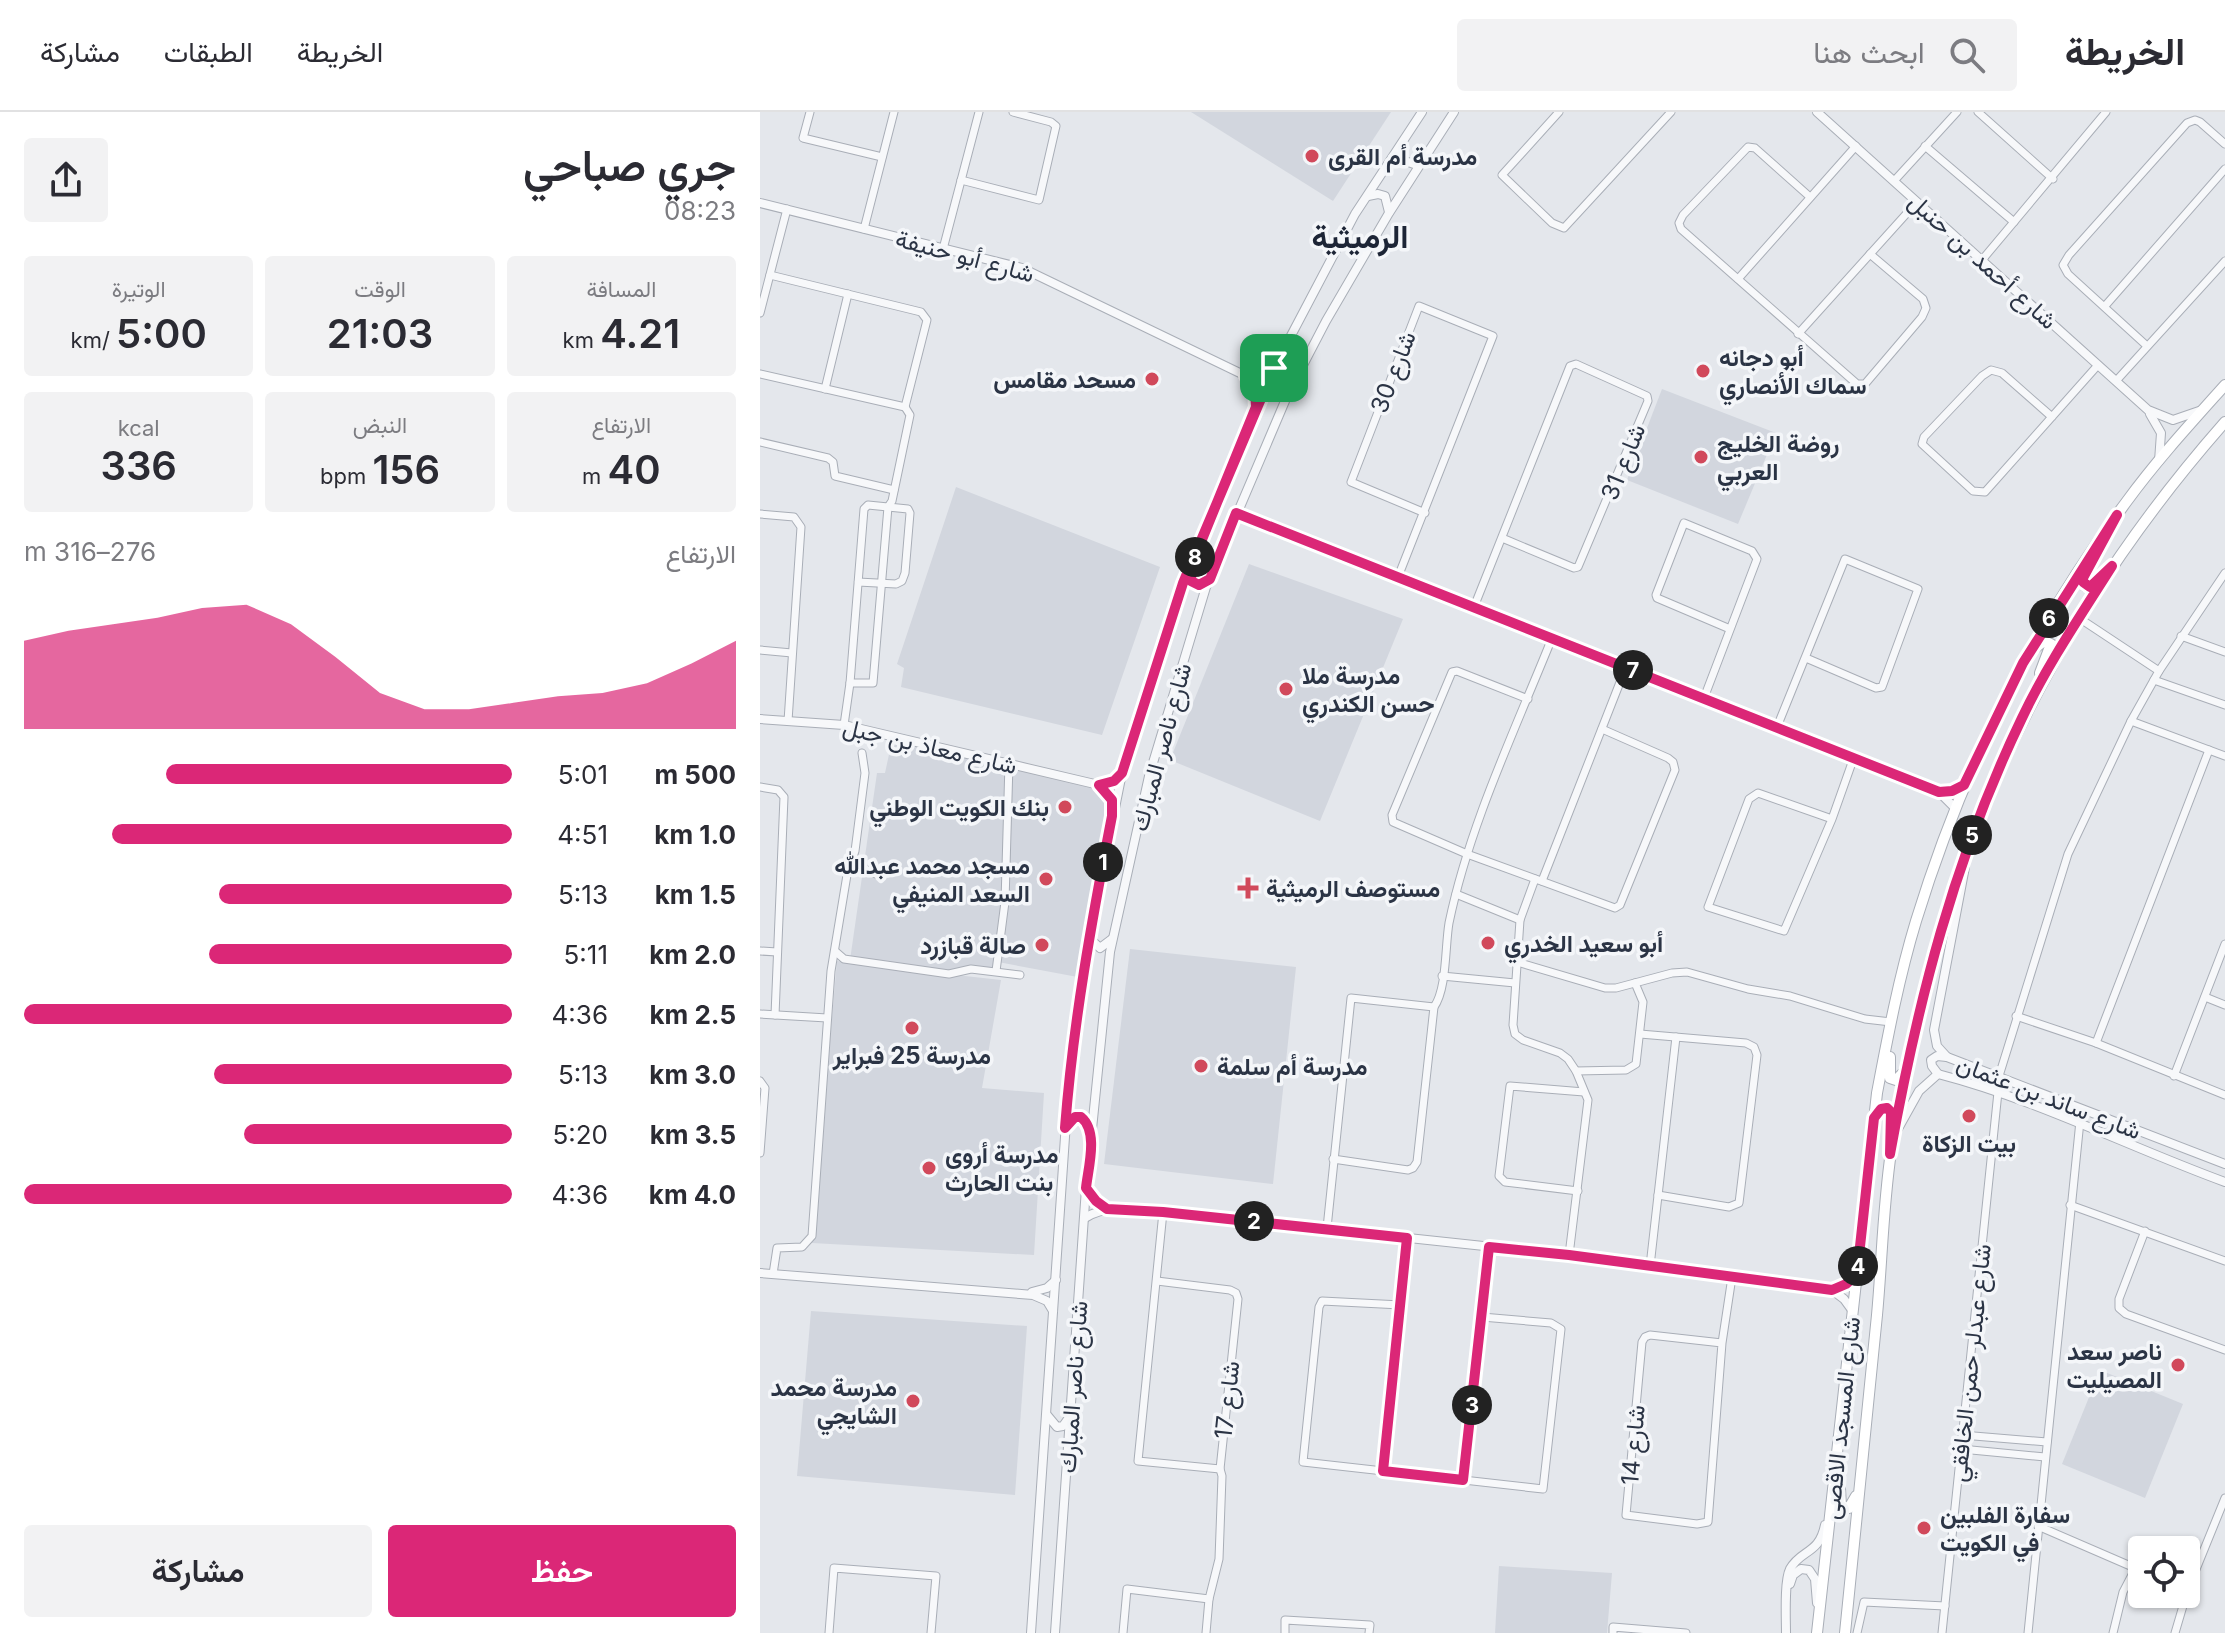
<!DOCTYPE html>
<html lang="ar">
<head>
<meta charset="utf-8">
<style>
	:root { --surface:#fff; --page:#f2f2f3; --text:#2b2b33; --muted:#7c7c81; --line:#e1e1e2; --accent:#db2777 }
	body { margin:0; font-family:Inter,Vazirmatn,sans-serif; background:var(--page); color:var(--text); direction:rtl; height:100vh; display:flex; flex-direction:column; font-size:30px; white-space:nowrap }
	* { box-sizing:border-box; margin:0 }
	p { font-size:26px; color:var(--muted) }
	.icon { flex:none; width:44px; height:44px; fill:none; stroke:currentColor; stroke-width:2; stroke-linecap:round; stroke-linejoin:round }
	.map { position:relative; flex:1; overflow:hidden; direction:ltr }
	.panel { display:flex; flex-direction:column; background:var(--surface); width:760px }
	.panel>* { flex:none }
	.controls { position:absolute; left:1368px; top:1424px; display:grid; gap:16px }
	.controls a { display:grid; place-items:center; width:72px; height:72px; border-radius:8px; background:var(--surface); box-shadow:0 2px 6px #0004; font-size:40px }
	.pin { position:absolute; display:grid; place-items:center; width:68px; height:68px; color:#fff; margin:-34px; border-radius:16px; box-shadow:0 4px 12px #0006 }
	.km { position:absolute; width:40px; height:40px; margin:-20px; border-radius:50%; background:#222; color:#fff; font-size:22px; line-height:40px; text-align:center }
	.round { display:grid; place-items:center; flex:none; width:84px; height:84px; border-radius:8px; background:var(--page) }
	.head { display:flex; align-items:center; justify-content:space-between; height:136px; padding:0 24px }
	h1 { font-size:44px; font-weight:600; line-height:60px }
	.metrics { display:grid; grid-template-columns:repeat(3,1fr); gap:12px; height:136px; padding:8px 24px }
	.metrics div { display:grid; align-content:center; border-radius:8px; background:var(--page); text-align:center }
	.metrics b { font-size:40px; font-weight:600 }
	.metrics small { font-size:22px; font-weight:400 }
	.metrics p { font-size:22px }
	.chart { height:224px; padding:16px 24px }
	.chart p { display:flex; justify-content:space-between }
	.chart svg { width:100%; height:144px; margin-top:8px; fill:var(--accent); opacity:.7 }
	.action { display:flex; gap:16px; margin-top:auto; padding:16px 24px }
	.action a { flex:1; height:92px; border-radius:8px; background:var(--accent); color:#fff; font-size:32px; font-weight:600; line-height:92px; text-align:center }
	.action a+a { background:var(--page); color:var(--text) }
	ul { padding:0 24px; list-style:none; font-size:26px }
	li { display:grid; grid-template-columns:128px 96px 1fr; align-items:center; height:60px }
	li i { height:20px; border-radius:10px; background:var(--accent) }
	header { display:flex; align-items:center; gap:48px; box-sizing:border-box; height:112px; padding:0 40px; background:var(--surface); border-bottom:2px solid var(--line) }
	header strong { font-size:38px }
	nav { display:flex; gap:44px; margin-inline-start:auto; font-size:28px }
	.search { width:560px; height:72px; background:var(--page); display:flex; align-items:center; gap:20px; box-sizing:border-box; padding:0 28px; border-radius:8px; color:var(--muted); font-size:30px }
	main { display:flex; flex:1; min-height:0 }
	.map>svg:first-child { display:block }
	.built { fill:#d2d6de }
	.lines { fill:none; stroke-linecap:round; stroke-linejoin:round }
	.minor-casing { stroke:#a9aeb7; stroke-width:9 }
	.tertiary-casing { stroke:#a9aeb7; stroke-width:10 }
	.secondary-casing { stroke:#a9aeb7; stroke-width:12 }
	.minor { stroke:#f7f8fa; stroke-width:7 }
	.tertiary { stroke:#f7f8fa; stroke-width:8 }
	.secondary { stroke:#fff; stroke-width:10 }
	.route-casing { stroke:#fff; stroke-width:16 }
	.route { stroke:#db2777; stroke-width:10 }
	.poi-dot { fill:#d1495b; stroke:#f4f6f9; stroke-width:3 }
	.labels { text-anchor:middle; dominant-baseline:central; stroke-width:7; stroke-linejoin:round; paint-order:stroke }
	.poi-label { font-size:24px; font-weight:bold; fill:#2b3445; stroke:#f4f6f9; text-anchor:start }
	.street-label { font-size:24px; fill:#2b3445; stroke:#f4f6f9 }
	.district-label { font-size:32px; font-weight:bold; fill:#1d2536; stroke:#f4f6f9 }
</style>
</head>
<body>
<header>
<strong>الخريطة</strong>
<div class="search"><svg class="icon" aria-label="search" viewBox="0 0 24 24"><circle cx="10" cy="10" r="6"/><path d="M15 15l6 6"/></svg>ابحث هنا</div>
<nav><a>الخريطة</a><a>الطبقات</a><a>مشاركة</a></nav>
</header>
<main>
<div class="map">
<svg width="1465" height="1521" viewBox="0 0 1465 1521">
	<rect width="100%" height="100%" fill="#e4e7ec"/>
	<g class="built">
		<path d="M431,0H631L573,89Z"/>
		<path d="M902,277L1016,321L978,412L867,368Z"/>
		<path d="M196,375L400,455L342,623L141,575L144,556L137,552Z"/>
		<path d="M489,452L643,507L560,709L410,648Z"/>
		<path d="M133,624L339,673L352,693L323,866L238,850L236,859L208,857L196,863L241,868L222,976L284,981L274,1143L52,1131L77,849L149,857L90,848L117,661H125Z"/>
		<path d="M370,837L536,855L513,1072L344,1052Z"/>
		<path d="M51,1199L267,1214L255,1383L37,1364Z"/>
		<path d="M1340,1258L1423,1292L1385,1386L1302,1352Z"/>
		<path d="M739,1454L852,1461L847,1521H735Z"/>
	</g>
	<g class="lines">
		<defs>
			<g id="minor">
				<path d="M50,0L43,26L122,45"/>
				<path d="M799,0L742,63L792,111L804,116L911,0"/>
				<path d="M1218,0L1293,67"/>
				<path d="M1165,34L1254,110"/>
				<path d="M201,68L279,88L296,14L291,10L253,0"/>
				<path d="M1134,69L1197,0"/>
				<path d="M1050,85L995,36L988,35L923,103L919,111L921,117L1097,272H1105L1162,205L1166,196L1163,187L1110,142"/>
				<path d="M104,117L134,0"/>
				<path d="M183,137L219,0"/>
				<path d="M1222,148L1346,0"/>
				<path d="M10,163L161,200L167,208L145,295"/>
				<path d="M978,167L1096,34"/>
				<path d="M1345,194L1465,57"/>
				<path d="M0,201L27,97"/>
				<path d="M1038,222L1157,90"/>
				<path d="M1387,234L1308,162L1303,153L1309,143L1427,11L1435,8L1440,10L1465,32"/>
				<path d="M0,262L145,295"/>
				<path d="M1356,269L1465,149"/>
				<path d="M65,277L88,182"/>
				<path d="M1292,305L1242,261L1231,258L1222,264L1164,325L1162,332L1213,379L1225,380L1338,253"/>
				<path d="M0,330L68,346L73,350L75,364L134,378"/>
				<path d="M0,402L34,405L41,415L28,609"/>
				<path d="M638,465L733,224L659,194L591,370L665,401"/>
				<path d="M714,495L810,254L816,252L887,284L888,289L818,455L814,456L742,426"/>
				<path d="M1319,506L1399,559"/>
				<path d="M1421,524L1465,540"/>
				<path d="M0,538L32,541"/>
				<path d="M1394,568L1465,593"/>
				<path d="M90,571H113L128,395L132,389L150,303L145,295"/>
				<path d="M944,586L997,447L992,439L924,411L896,483L897,486L970,517"/>
				<path d="M768,587L697,559L692,560L632,703L633,710L707,742L855,796L860,793L915,658L913,650L908,646L842,617"/>
				<path d="M1371,609L1465,644"/>
				<path d="M84,613L90,571L104,397L108,393L148,397L150,401L145,461L142,469L136,472L98,470"/>
				<path d="M1017,615L1085,447L1158,477L1122,575L1116,576L1046,546"/>
				<path d="M0,675L18,678L24,685L15,903"/>
				<path d="M1072,707L998,681L989,687L948,795L1024,819L1072,707L1094,645"/>
				<path d="M92,751L118,763"/>
				<path d="M775,767L760,808L753,913L755,922L763,928L800,941L808,947L816,959L828,988L809,1143"/>
				<path d="M782,769L866,555"/>
				<path d="M696,782L760,808"/>
				<path d="M0,839L17,840"/>
				<path d="M76,840L84,847L189,862L211,857L260,863"/>
				<path d="M757,850L845,876H856L912,861L927,860L988,877L1030,884L1105,907L1131,910"/>
				<path d="M236,859L245,790L249,651"/>
				<path d="M682,864L755,871"/>
				<path d="M1445,885L1465,893"/>
				<path d="M0,902L67,906"/>
				<path d="M1256,904L1336,931L1465,983"/>
				<path d="M880,922L986,931L994,935L997,943L979,1091L969,1095L898,1083"/>
				<path d="M1336,931L1449,638"/>
				<path d="M816,959L866,958L876,952L883,890L875,871"/>
				<path d="M1239,964L1308,742L1371,609L1399,559L1465,461"/>
				<path d="M1414,964L1465,832"/>
				<path d="M0,969L5,976L0,1041"/>
				<path d="M573,1047L648,1058L653,1056L657,1050L674,895C687,877 685,834 689,811C709,714 755,618 792,526"/>
				<path d="M818,1079L745,1070L739,1064L750,974L824,980"/>
				<path d="M1310,1093L1465,1149"/>
				<path d="M403,1100L378,1349L460,1357"/>
				<path d="M567,1116L591,886L674,895"/>
				<path d="M1385,1119L1359,1187V1196L1366,1202L1465,1238"/>
				<path d="M890,1154L916,925"/>
				<path d="M13,1162L17,1136L42,1135L52,1124L71,859L87,763L95,739L105,661L102,641"/>
				<path d="M397,1169L470,1178L476,1181L478,1187L460,1357L462,1364L459,1447L449,1487L446,1521"/>
				<path d="M641,1193L562,1189L559,1195L543,1350L783,1377L801,1217L791,1211L722,1205"/>
				<path d="M962,1231L890,1223L885,1225L882,1230L866,1403L937,1412L948,1410L962,1231L972,1165"/>
				<path d="M1202,1323L1287,1330"/>
				<path d="M1201,1337L1285,1345"/>
				<path d="M623,1359L647,1126"/>
				<path d="M703,1368L729,1135"/>
				<path d="M1278,1414L1382,1459"/>
				<path d="M69,1521L74,1456L176,1464L171,1521"/>
				<path d="M363,1521L367,1477L449,1487"/>
				<path d="M525,1521V1508L610,1513L609,1521"/>
				<path d="M853,1521V1515L926,1521"/>
				<path d="M1097,1521L1104,1490L1185,1494"/>
				<path d="M1182,1521L1238,980"/>
				<path d="M1268,1521L1320,1009"/>
				<path d="M1353,1521L1363,1480L1375,1457"/>
				<path d="M1415,1521L1428,1477L1465,1386"/>
			</g>
			<g id="tertiary">
				<path d="M1057,0L1388,298L1413,308L1442,298"/>
				<path d="M644,35L641,43L645,49L654,52L660,50"/>
				<path d="M608,84L618,82L625,84L629,100"/>
				<path d="M0,91L262,156L486,264L495,278V290"/>
				<path d="M486,264L513,256"/>
				<path d="M1390,302L1401,321L1399,349"/>
				<path d="M476,401L1157,670L1179,680L1195,696"/>
				<path d="M432,457L431,469L439,473L450,467"/>
				<path d="M0,607L84,613L339,673L348,682L352,693"/>
				<path d="M339,673L354,669L362,661"/>
				<path d="M1179,680L1192,679L1204,673"/>
				<path d="M1205,755L1174,918L1177,934L1187,945L1465,1052"/>
				<path d="M329,826L340,836L352,827"/>
				<path d="M1178,962L1172,954L1171,948L1177,944L1187,945"/>
				<path d="M305,1016L310,1008L318,1005L326,1009L330,1019"/>
				<path d="M1135,1022L1159,979L1178,962C1278,988 1369,1035 1465,1070"/>
				<path d="M326,1076L336,1089L347,1096"/>
				<path d="M325,1106C348,1091 377,1098 403,1100L809,1143L1072,1178L1084,1187L1092,1198"/>
				<path d="M0,1161L273,1183L287,1189L293,1199"/>
				<path d="M1072,1178L1097,1162"/>
				<path d="M272,1180L287,1176L296,1168"/>
				<path d="M287,1303L297,1315L303,1314L310,1304"/>
				<path d="M1030,1472L1033,1463L1041,1457L1049,1458L1055,1467L1057,1491"/>
				<path d="M271,1521L310,952L329,826L362,661L423,471L496,295L514,256L595,102L662,0"/>
				<path d="M295,1521L326,1076L350,840L389,664L446,475L528,282L566,209L629,101L694,0"/>
				<path d="M1026,1521C1026,1506 1024,1469 1030,1457C1041,1437 1059,1443 1065,1413"/>
			</g>
			<g id="secondary">
				<path d="M1328,457L1323,466L1325,474L1330,475L1340,467"/>
				<path d="M1275,536L1284,529L1291,532L1280,561"/>
				<path d="M1130,945V966L1136,968L1145,959"/>
				<path d="M1116,1004L1121,997L1127,996L1131,1000V1016"/>
				<path d="M1080,1376L1081,1394L1089,1396L1096,1384"/>
				<path d="M1057,1521L1117,981C1128,923 1139,865 1156,809C1202,659 1273,515 1367,389C1397,348 1431,311 1465,273"/>
				<path d="M1085,1521C1095,1415 1107,1309 1117,1203C1122,1149 1123,1094 1131,1040C1135,1010 1142,981 1148,951C1195,708 1301,496 1465,310"/>
			</g>
		</defs>
		<use href="#minor" class="minor-casing"/>
		<use href="#tertiary" class="tertiary-casing"/>
		<use href="#secondary" class="secondary-casing"/>
		<use href="#minor" class="minor"/>
		<use href="#tertiary" class="tertiary"/>
		<use href="#secondary" class="secondary"/>
	</g>
	<g class="lines">
		<defs>
			<path id="route" d="M514,256L423,471L362,661L354,669L339,673L352,688V704C332,807 313,911 305,1016L315,1005H321C339,1020 328,1056 326,1076L336,1089L347,1097L403,1100L647,1126L623,1359L703,1368L729,1135L809,1143L1072,1178L1086,1172L1097,1162L1114,1006L1121,997L1127,996L1131,1000L1130,1042C1158,888 1194,747 1262,606C1287,553 1321,503 1352,454L1330,475L1323,470V466L1357,403L1263,551L1204,673L1192,679L1179,680L476,401L450,467L439,473L431,469L432,452L496,295L495,278L486,264L514,256"/>
		</defs>
		<use href="#route" class="route-casing"/>
		<use href="#route" class="route"/>
	</g>
	<g class="poi-dot">
		<circle cx="552" cy="44" r="8"/>
		<circle cx="943" cy="259" r="8"/>
		<circle cx="392" cy="267" r="8"/>
		<circle cx="941" cy="345" r="8"/>
		<circle cx="526" cy="577" r="8"/>
		<circle cx="305" cy="695" r="8"/>
		<circle cx="286" cy="767" r="8"/>
		<path d="M484 764h8v8h8v8h-8v8h-8v-8h-8v-8h8z"/>
		<circle cx="728" cy="831" r="8"/>
		<circle cx="282" cy="833" r="8"/>
		<circle cx="152" cy="916" r="8"/>
		<circle cx="441" cy="954" r="8"/>
		<circle cx="1209" cy="1004" r="8"/>
		<circle cx="169" cy="1056" r="8"/>
		<circle cx="1418" cy="1253" r="8"/>
		<circle cx="153" cy="1289" r="8"/>
		<circle cx="1164" cy="1416" r="8"/>
	</g>
	<g class="labels">
		<g class="poi-label">
			<text x="568" y="44">مدرسة أم القرى</text>
			<text x="959" y="245">أبو دجانه<tspan x="959" dy="28">سماك الأنصاري</tspan></text>
			<text x="376" y="267" text-anchor="end">مسحد مقامس</text>
			<text x="957" y="331">روضة الخليج<tspan x="957" dy="28">العربي</tspan></text>
			<text x="542" y="563">مدرسة ملا<tspan x="542" dy="28">حسن الكندري</tspan></text>
			<text x="289" y="695" text-anchor="end">بنك الكويت الوطني</text>
			<text x="270" y="753" text-anchor="end">مسجد محمد عبدالله<tspan x="270" dy="28">السعد المنيفي</tspan></text>
			<text x="506" y="776">مستوصف الرميثية</text>
			<text x="744" y="831">أبو سعيد الخدري</text>
			<text x="266" y="833" text-anchor="end">صالة قبازرد</text>
			<text x="152" y="943" text-anchor="middle">مدرسة 25 فبراير</text>
			<text x="457" y="954">مدرسة أم سلمة</text>
			<text x="1209" y="1031" text-anchor="middle">بيت الزكاة</text>
			<text x="185" y="1042">مدرسة أروى<tspan x="185" dy="28">بنت الحارث</tspan></text>
			<text x="1402" y="1239" text-anchor="end">ناصر سعد<tspan x="1402" dy="28">المصيليت</tspan></text>
			<text x="137" y="1275" text-anchor="end">مدرسة محمد<tspan x="137" dy="28">الشايجي</tspan></text>
			<text x="1180" y="1402">سفارة الفلبين<tspan x="1180" dy="28">في الكويت</tspan></text>
		</g>
		<g class="street-label">
			<text transform="translate(205 144) rotate(15)">شارع أبو حنيفة</text>
			<text transform="translate(1223 149) rotate(42)">شارع أحمد بن حنبل</text>
			<text transform="translate(633 260) rotate(-69)">شارع 30</text>
			<text transform="translate(863 350) rotate(-68)">شارع 31</text>
			<text transform="translate(170 634) rotate(13)">شارع معاذ بن جبل</text>
			<text transform="translate(401 635) rotate(-75)">شارع ناصر المبارك</text>
			<text transform="translate(1289 985) rotate(21)">شارع ساند بن عثمان</text>
			<text transform="translate(1210 1251) rotate(-84)">شارع عبدلر حمن الخافقي</text>
			<text transform="translate(313 1275) rotate(-86)">شارع ناصر المبارك</text>
			<text transform="translate(467 1288) rotate(-84)">شارع 17</text>
			<text transform="translate(1081 1306) rotate(-84)">شارع المسجد الاقصى</text>
			<text transform="translate(873 1333) rotate(-85)">شارع 14</text>
		</g>
		<g class="district-label">
			<text x="600" y="124">الرميثية</text>
		</g>
	</g>
</svg>
<div class="controls">
<a><svg class="icon" aria-label="locate" viewBox="0 0 24 24"><circle cx="12" cy="12" r="6"/><path d="M12 2v4M12 18v4M2 12h4M18 12h4"/></svg></a>
</div>
<div class="pin" style="left:514px;top:256px;background:#1e9e55"><svg class="icon" aria-label="arrive" viewBox="0 0 24 24"><path d="M6 21V4h12l-3 4 3 4H6"/></svg></div>
<b class="km" style="left:343px;top:750px">1</b>
<b class="km" style="left:494px;top:1109px">2</b>
<b class="km" style="left:712px;top:1293px">3</b>
<b class="km" style="left:1098px;top:1154px">4</b>
<b class="km" style="left:1212px;top:723px">5</b>
<b class="km" style="left:1289px;top:506px">6</b>
<b class="km" style="left:873px;top:558px">7</b>
<b class="km" style="left:435px;top:445px">8</b>
</div>
<section class="panel">
<div class="head"><div><h1>جري صباحي</h1><p>08:23</p></div><a class="round"><svg class="icon" aria-label="share" viewBox="0 0 24 24"><path d="M12 15V3M7 8l5-5 5 5M5 13v7h14v-7"/></svg></a></div>
<div class="metrics">
<div><p>المسافة</p><b>4.21<small> km</small></b></div>
<div><p>الوقت</p><b>21:03</b></div>
<div><p>الوتيرة</p><b>5:00<small> /km</small></b></div>
</div>
<div class="metrics">
<div><p>الارتفاع</p><b>40<small> m</small></b></div>
<div><p>النبض</p><b>156<small> bpm</small></b></div>
<div><p>kcal</p><b>336</b></div>
</div>
<div class="chart"><p><span>الارتفاع</span>276–316 m</p>
<svg viewBox="0 0 160 44" preserveAspectRatio="none"><path d="M0 44V17L10 14L20 12L30 10L40 7L50 6L60 12L70 22L80 33L90 38L100 38L110 36L120 34L130 33L140 30L150 24L160 17V44z"/></svg>
</div>
<ul>
<li><b>500 m</b>5:01<i style="width:71%"></i></li>
<li><b>1.0 km</b>4:51<i style="width:82%"></i></li>
<li><b>1.5 km</b>5:13<i style="width:60%"></i></li>
<li><b>2.0 km</b>5:11<i style="width:62%"></i></li>
<li><b>2.5 km</b>4:36<i style="width:100%"></i></li>
<li><b>3.0 km</b>5:13<i style="width:61%"></i></li>
<li><b>3.5 km</b>5:20<i style="width:55%"></i></li>
<li><b>4.0 km</b>4:36<i style="width:100%"></i></li>
</ul>
<div class="action"><a>حفظ</a><a>مشاركة</a></div>
</section>
</main>
</body>
</html>
